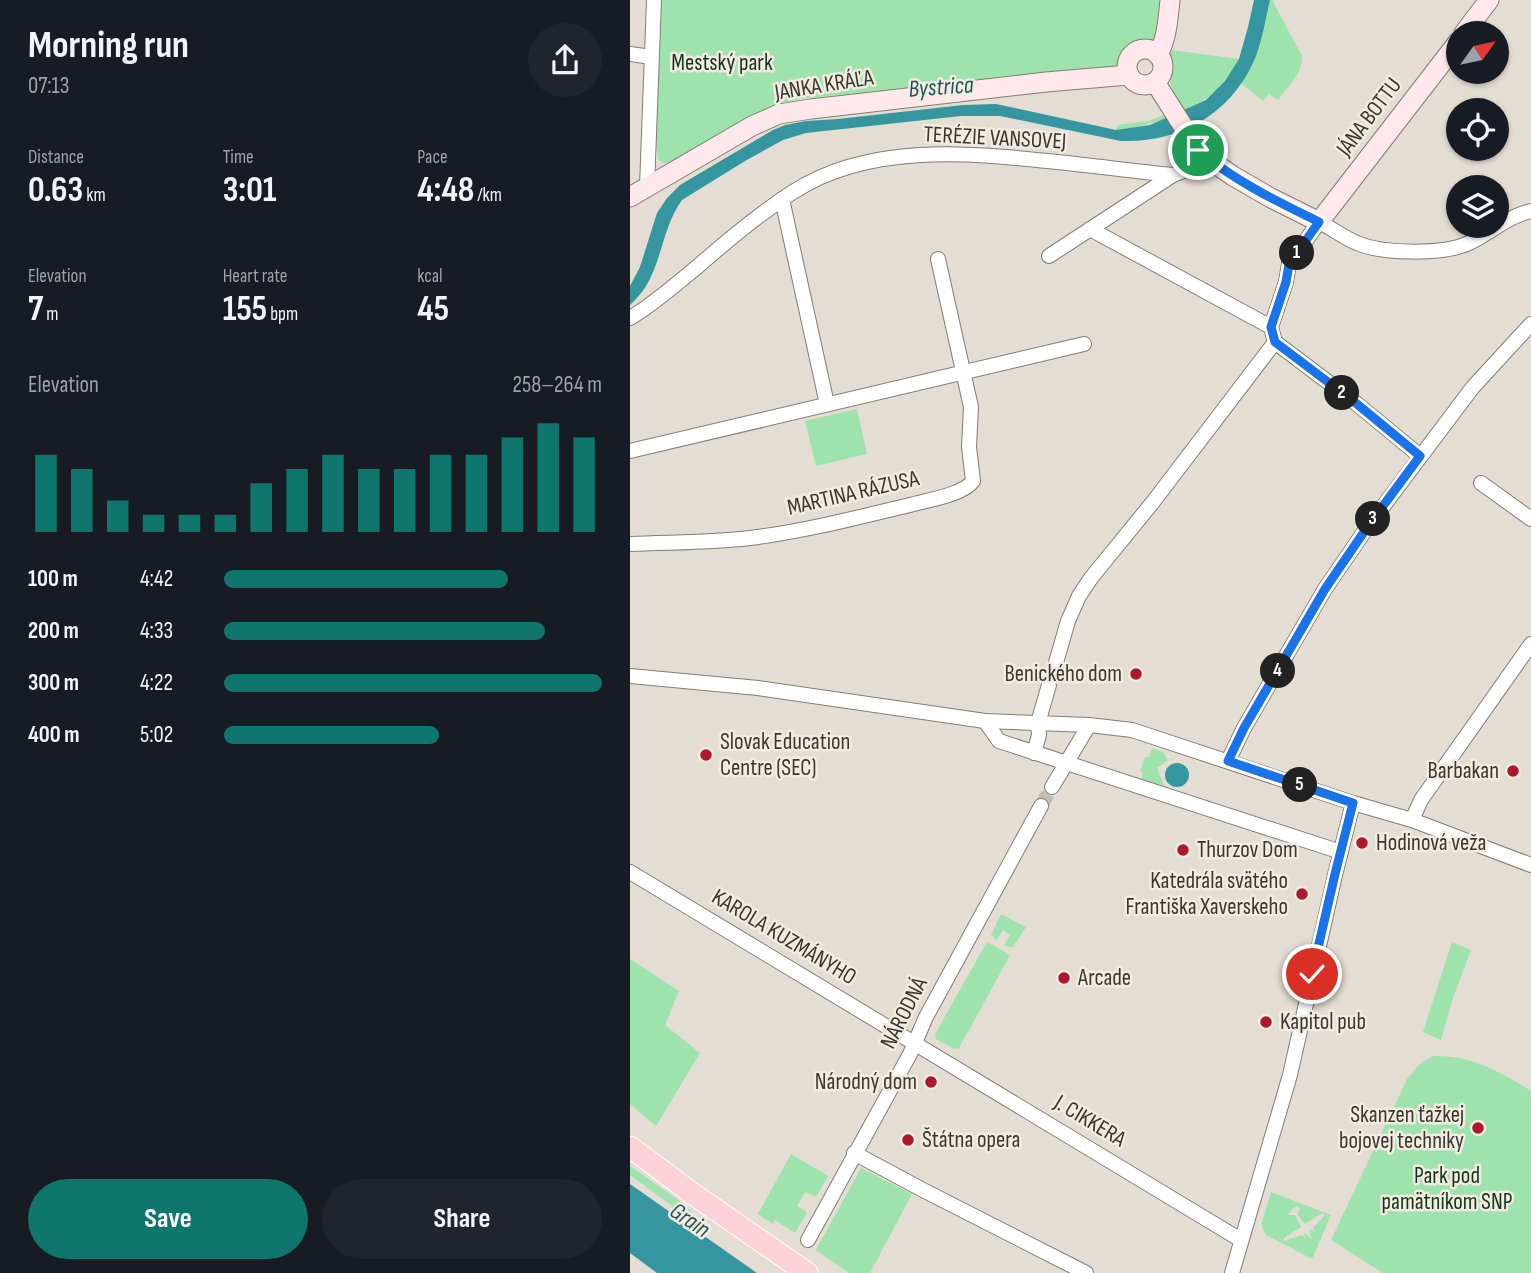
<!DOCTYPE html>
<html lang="en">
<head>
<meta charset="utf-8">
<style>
	:root { --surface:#171b24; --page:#20242c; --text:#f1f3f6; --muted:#9ea1a6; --accent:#0f766e }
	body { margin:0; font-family:"Sofia Sans Condensed",sans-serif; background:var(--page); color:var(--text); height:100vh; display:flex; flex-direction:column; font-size:26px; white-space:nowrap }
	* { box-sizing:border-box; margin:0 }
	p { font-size:23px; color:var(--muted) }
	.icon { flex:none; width:38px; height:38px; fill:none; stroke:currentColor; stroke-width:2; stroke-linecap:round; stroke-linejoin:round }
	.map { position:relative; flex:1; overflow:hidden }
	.side { display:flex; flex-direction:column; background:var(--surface); width:630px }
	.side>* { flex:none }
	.needle { width:46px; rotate:57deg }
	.controls { position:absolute; left:816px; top:21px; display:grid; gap:14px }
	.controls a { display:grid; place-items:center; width:63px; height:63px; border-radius:50%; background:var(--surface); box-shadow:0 2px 5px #0004; font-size:35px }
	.pin { position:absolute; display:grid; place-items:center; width:60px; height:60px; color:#fff; margin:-30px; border:4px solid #fff; border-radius:50%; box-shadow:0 2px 7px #0007 }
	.km { position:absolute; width:35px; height:35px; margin:-18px; border-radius:50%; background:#222; color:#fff; font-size:19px; line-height:35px; text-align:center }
	.round { display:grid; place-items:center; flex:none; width:74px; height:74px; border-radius:37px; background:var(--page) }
	.overview { display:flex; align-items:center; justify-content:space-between; height:119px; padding:0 28px }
	h1 { font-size:38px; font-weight:700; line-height:52px }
	.metrics { display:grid; grid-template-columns:repeat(3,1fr); gap:10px; height:119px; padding:7px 28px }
	.metrics div { display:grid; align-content:center }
	.metrics b { font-size:35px; font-weight:700 }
	.metrics small { font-size:19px; font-weight:400 }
	.metrics p { font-size:19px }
	.chart { height:196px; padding:14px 28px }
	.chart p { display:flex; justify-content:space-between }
	.chart svg { width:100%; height:126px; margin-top:7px; stroke:var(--accent); stroke-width:6 }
	.action { display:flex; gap:14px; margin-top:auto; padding:14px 28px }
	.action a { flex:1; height:80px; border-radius:42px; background:var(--accent); color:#fff; font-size:28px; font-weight:700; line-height:80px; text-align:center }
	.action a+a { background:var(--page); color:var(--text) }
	ul { padding:0 28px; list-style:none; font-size:23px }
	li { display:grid; grid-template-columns:112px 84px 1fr; align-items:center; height:52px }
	li i { height:18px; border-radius:9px; background:var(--accent) }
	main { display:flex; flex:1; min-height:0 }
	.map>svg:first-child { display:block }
	.green { fill:#9ee3ad; fill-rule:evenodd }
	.water { fill:#3696a0 }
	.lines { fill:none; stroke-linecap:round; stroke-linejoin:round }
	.street-tunnel { stroke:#c2bcb3; stroke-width:14; stroke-dasharray:14 7; stroke-linecap:butt }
	.street-casing { stroke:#837d73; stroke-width:16 }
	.secondary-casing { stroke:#837d73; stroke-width:21 }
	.primary-casing { stroke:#fff; stroke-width:23 }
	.street { stroke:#fff; stroke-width:14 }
	.secondary { stroke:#fee8eb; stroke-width:19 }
	.primary { stroke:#fcd1d7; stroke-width:21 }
	.route-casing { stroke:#fff; stroke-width:14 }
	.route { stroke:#1a73e8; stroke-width:9 }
	.poi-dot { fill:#ad182c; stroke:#f2ebe0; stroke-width:2.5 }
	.labels { text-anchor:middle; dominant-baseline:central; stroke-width:5; stroke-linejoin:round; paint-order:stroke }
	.park-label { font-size:23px; fill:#14341d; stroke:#f2ebe0 }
	.street-label { font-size:23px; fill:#3a3733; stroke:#f2ebe0 }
	.poi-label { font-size:23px; fill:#3a3733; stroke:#f2ebe0; text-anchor:start }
	.water-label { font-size:24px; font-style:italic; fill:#1f555b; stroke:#f2ebe0 }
</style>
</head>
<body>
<main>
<section class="side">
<div class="overview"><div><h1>Morning run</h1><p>07:13</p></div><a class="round"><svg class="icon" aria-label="share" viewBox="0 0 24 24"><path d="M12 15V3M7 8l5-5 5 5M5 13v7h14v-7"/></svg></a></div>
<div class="metrics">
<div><p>Distance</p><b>0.63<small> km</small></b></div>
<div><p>Time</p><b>3:01</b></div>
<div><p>Pace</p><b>4:48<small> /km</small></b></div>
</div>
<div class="metrics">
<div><p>Elevation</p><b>7<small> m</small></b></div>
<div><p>Heart rate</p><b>155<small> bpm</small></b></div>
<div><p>kcal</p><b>45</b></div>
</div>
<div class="chart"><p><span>Elevation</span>258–264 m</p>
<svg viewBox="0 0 160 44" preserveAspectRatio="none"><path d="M5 44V17M15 44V22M25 44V33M35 44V38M45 44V38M55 44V38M65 44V27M75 44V22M85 44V17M95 44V22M105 44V22M115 44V17M125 44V17M135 44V11M145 44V6M155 44V11"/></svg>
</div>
<ul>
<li><b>100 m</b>4:42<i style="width:75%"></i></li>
<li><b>200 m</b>4:33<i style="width:85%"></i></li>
<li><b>300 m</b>4:22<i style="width:100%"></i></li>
<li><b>400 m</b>5:02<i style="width:57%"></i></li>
</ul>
<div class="action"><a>Save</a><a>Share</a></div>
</section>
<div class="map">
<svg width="901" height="1273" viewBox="0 0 901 1273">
	<rect width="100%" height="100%" fill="#e4ddd3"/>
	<g class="green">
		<path d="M30,0H532C531,12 532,35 521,43C516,46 510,46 505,49C497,55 493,63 484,67L302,87L177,98L153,103L134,110L47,161L33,163L28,159L26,143Z"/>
		<path d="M640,0H642L672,56C673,73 658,87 648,100L639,94L633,101L611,83L626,54Z"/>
		<path d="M541,50L609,59C592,91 577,101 544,115C525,123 507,128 486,130L487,125L519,121L550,108C539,87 538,74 541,50Z"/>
		<path d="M227,409L237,454L186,466L175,421Z"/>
		<path d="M522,748L533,752L538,760L527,768L535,789L511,782L513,773L510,771L515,757H519Z"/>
		<path d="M371,914L396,927L383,947H379L374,945L380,935L373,930L367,940L361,935Z"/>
		<path d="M357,942L377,953L379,956L378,959L329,1048L324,1049L306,1039L305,1034Z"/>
		<path d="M822,942L841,950L823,998L811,1040L793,1032Z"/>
		<path d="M0,959L49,991L35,1025L70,1053L26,1126L0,1104Z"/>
		<path d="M804,1056C841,1055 871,1072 901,1091V1273H753L701,1240L777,1079L792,1062Z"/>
		<path d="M161,1154L198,1176L186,1197L175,1192L167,1206L177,1212L165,1233L145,1220L143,1224L128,1214Z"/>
		<path d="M0,1166L54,1204L74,1225L64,1222L0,1175Z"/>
		<path d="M231,1168L282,1194L240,1273H219L186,1250Z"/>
		<path d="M641,1192L701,1215L682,1259L636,1235L631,1225ZM668,1206L670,1209L667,1214L675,1224L692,1213L695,1215L683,1228L684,1232L681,1229L679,1231L682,1240L675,1233L674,1234L675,1238L672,1235L654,1241V1238L671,1227L665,1215H658L662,1209Z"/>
	</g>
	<g class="water">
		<path d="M624,0H640C635,21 632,43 623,63C599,115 548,143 491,141L370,116H331L176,133L153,140L115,161L52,200C32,227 32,265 12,292C8,297 4,301 0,305V286L10,267L27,213L37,198L50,185L143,130L155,125L176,121L208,119L333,105L366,104L486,130L520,125L576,100L595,81L609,59L618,27Z"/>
		<circle cx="547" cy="775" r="12"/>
		<path d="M0,1184L127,1273H27L0,1253Z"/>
	</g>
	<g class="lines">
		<path class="street-tunnel" d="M411,806L422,787"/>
		<defs>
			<g id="street">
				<path d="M0,54L21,57"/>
				<path d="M17,187L24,0"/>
				<path d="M152,199L197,404"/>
				<path d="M460,229L641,327"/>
				<path d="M419,256L543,175C555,170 567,168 574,156"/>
				<path d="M0,318C24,304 45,285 67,267C98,240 129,214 163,192C240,142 341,153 427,162C465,166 504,171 543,175"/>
				<path d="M645,342L641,327L656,282L659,264L689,222C702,228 714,238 727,243C752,254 814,255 839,243C860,233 878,216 901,211"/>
				<path d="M645,342L727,404L790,456"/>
				<path d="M0,451L454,344"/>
				<path d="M851,483L901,519"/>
				<path d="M0,544C42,542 86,543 128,537C179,530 230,517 280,505C297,500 333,495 343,481L339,447L341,407L308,259"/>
				<path d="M425,666L438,621L449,596L461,578L523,502L645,342"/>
				<path d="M0,676L128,688L355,721L459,725L502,730L723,803L782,820L901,865"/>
				<path d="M355,721L369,741L711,852"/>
				<path d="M404,753L409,735L408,723L419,685"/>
				<path d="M598,761L614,728L695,589L736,529L843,387L901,324"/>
				<path d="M422,787L459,725"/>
				<path d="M782,820L791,800L901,644"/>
				<path d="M0,872L611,1240"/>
				<path d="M224,1153L293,1190L456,1273"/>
				<path d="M178,1240L280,1054L296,1017L411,806"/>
				<path d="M602,1273L660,1075L705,875L723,803"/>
			</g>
			<g id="secondary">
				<path d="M834,33L859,0"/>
				<circle cx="515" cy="67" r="18"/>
				<path d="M528,55C537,38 538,19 540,0"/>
				<path d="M525,82L560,137L574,156L603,176L641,198L689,222L828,42"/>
				<path d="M0,197L122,126L149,114L181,109L416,82L499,75"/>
			</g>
			<path id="primary" d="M0,1147L63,1194L177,1273"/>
		</defs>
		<use href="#street" class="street-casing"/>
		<use href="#secondary" class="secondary-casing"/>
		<use href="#primary" class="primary-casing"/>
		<use href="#street" class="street"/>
		<use href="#secondary" class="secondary"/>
		<use href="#primary" class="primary"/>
	</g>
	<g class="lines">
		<defs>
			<path id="route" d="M568,150C575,157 582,162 590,167C621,189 655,205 689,222L659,264L656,282L641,327L645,342L727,404L790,456L736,529L695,589L614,728L598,761L723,803L705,874L682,974"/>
		</defs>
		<use href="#route" class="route-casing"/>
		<use href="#route" class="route"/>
	</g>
	<g class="poi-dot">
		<circle cx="506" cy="674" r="7"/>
		<circle cx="76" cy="755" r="7"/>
		<circle cx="883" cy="771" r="7"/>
		<circle cx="732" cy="843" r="7"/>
		<circle cx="553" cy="850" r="7"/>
		<circle cx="672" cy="894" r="7"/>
		<circle cx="434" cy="978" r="7"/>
		<circle cx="636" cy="1022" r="7"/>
		<circle cx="301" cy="1082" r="7"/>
		<circle cx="848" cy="1128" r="7"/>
		<circle cx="278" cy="1140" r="7"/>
	</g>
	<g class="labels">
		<g class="park-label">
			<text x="92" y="63">Mestský park</text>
			<text x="817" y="1176">Park pod<tspan x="817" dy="26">pamätníkom SNP</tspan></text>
		</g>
		<g class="street-label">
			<text transform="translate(194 85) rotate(-9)">JANKA KRÁĽA</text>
			<text transform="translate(739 117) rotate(-53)">JÁNA BOTTU</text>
			<text transform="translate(365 138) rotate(3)">TERÉZIE VANSOVEJ</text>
			<text transform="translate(223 493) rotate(-13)">MARTINA RÁZUSA</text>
			<text transform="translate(154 937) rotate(31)">KAROLA KUZMÁNYHO</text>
			<text transform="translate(274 1013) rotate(-63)">NÁRODNÁ</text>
			<text transform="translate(460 1121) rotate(31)">J. CIKKERA</text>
		</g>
		<g class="poi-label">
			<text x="492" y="674" text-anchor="end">Benického dom</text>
			<text x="90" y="742">Slovak Education<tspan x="90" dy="26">Centre (SEC)</tspan></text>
			<text x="869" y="771" text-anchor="end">Barbakan</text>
			<text x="746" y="843">Hodinová veža</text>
			<text x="567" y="850">Thurzov Dom</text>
			<text x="658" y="881" text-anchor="end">Katedrála svätého<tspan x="658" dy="26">Františka Xaverskeho</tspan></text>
			<text x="448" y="978">Arcade</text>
			<text x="650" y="1022">Kapitol pub</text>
			<text x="287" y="1082" text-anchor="end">Národný dom</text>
			<text x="834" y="1115" text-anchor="end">Skanzen ťažkej<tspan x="834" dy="26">bojovej techniky</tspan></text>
			<text x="292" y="1140">Štátna opera</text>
		</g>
		<g class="water-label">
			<text transform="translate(311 87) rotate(-4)">Bystrica</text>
			<text transform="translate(60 1220) rotate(34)">Grain</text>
		</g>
	</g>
</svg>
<div class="controls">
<a><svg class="needle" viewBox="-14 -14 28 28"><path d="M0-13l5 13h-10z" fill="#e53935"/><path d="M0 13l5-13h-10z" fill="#9ea1a6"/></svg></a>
<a><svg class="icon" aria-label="locate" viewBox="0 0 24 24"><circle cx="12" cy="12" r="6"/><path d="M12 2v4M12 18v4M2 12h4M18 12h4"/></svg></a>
<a><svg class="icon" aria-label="layers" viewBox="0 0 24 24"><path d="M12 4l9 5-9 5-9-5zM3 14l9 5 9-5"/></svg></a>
</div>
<div class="pin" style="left:568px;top:150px;background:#1e9e55"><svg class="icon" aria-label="arrive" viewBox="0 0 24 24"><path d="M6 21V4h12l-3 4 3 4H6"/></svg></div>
<div class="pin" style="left:682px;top:974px;background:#d93025"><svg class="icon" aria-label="check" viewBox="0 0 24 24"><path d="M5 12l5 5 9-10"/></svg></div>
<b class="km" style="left:667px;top:253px">1</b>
<b class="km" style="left:712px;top:393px">2</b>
<b class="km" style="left:743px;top:519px">3</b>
<b class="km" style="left:648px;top:671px">4</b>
<b class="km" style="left:670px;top:785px">5</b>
</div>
</main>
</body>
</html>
